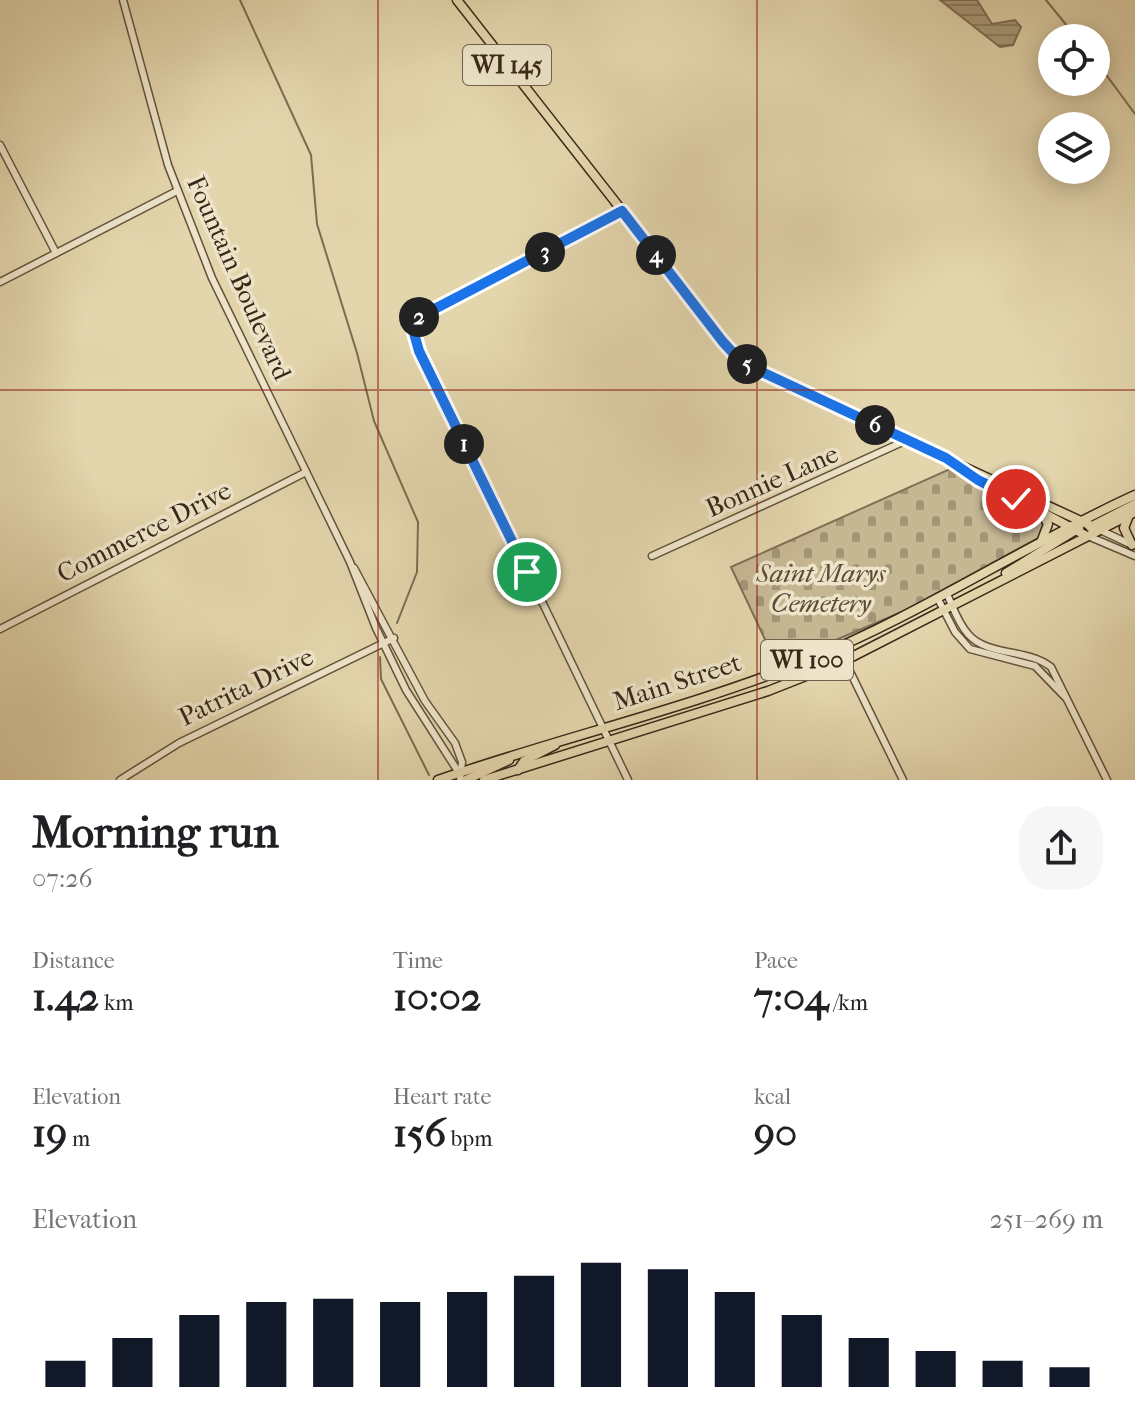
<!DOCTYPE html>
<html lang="en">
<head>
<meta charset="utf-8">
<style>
	:root { --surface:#fff; --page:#f6f6f6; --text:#202124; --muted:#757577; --accent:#111827 }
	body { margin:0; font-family:"IM FELL French Canon",serif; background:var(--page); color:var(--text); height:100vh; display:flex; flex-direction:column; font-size:30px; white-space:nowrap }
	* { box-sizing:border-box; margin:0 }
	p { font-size:26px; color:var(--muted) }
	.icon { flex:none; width:44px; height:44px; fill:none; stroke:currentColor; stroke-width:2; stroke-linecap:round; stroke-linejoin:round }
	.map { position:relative; height:780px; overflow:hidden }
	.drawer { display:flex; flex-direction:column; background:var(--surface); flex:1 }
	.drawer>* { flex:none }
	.tools { position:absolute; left:1038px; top:24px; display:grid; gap:16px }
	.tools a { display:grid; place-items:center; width:72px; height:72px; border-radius:50%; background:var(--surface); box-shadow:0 4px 20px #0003; font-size:40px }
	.pin { position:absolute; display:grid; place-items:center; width:68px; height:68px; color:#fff; margin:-34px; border:4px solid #fff; border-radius:50%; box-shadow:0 2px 8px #0007 }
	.km { position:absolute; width:40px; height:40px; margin:-20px; border-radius:50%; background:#222; color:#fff; font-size:22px; line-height:40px; text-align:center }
	.round { display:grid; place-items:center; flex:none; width:84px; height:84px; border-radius:32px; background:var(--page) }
	.overview { display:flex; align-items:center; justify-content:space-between; height:136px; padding:0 32px }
	h1 { font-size:44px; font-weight:800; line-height:60px }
	.figures { display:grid; grid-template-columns:repeat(3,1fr); gap:12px; height:136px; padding:8px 32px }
	.figures div { display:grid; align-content:center }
	.figures b { font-size:40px; font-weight:800 }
	.figures small { font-size:22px; font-weight:400 }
	.figures p { font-size:22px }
	.chart { height:224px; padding:16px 32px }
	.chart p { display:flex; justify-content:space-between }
	.chart svg { width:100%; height:144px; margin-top:8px; stroke:var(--accent); stroke-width:6 }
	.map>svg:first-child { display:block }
	.cemetery { fill:url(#cemetery-stones); stroke:#806f55; stroke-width:2 }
	.water { fill:url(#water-rules); stroke:#7c6c52; stroke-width:2 }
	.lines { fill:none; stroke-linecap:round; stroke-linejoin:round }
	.stream { stroke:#7c6c52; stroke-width:2 }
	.minor-casing { stroke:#64523c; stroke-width:9 }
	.major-casing { stroke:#392717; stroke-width:11 }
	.minor { stroke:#ede4c9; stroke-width:6 }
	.major { stroke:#e3d5ac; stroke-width:8 }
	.route-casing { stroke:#fff; stroke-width:16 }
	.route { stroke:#1a73e8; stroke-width:10 }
	.grid { fill:none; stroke:#8f2418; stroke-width:2; stroke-opacity:0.55 }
	.labels { text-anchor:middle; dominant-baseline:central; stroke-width:7; stroke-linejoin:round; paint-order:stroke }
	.shield { fill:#ede4c9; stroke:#6f604c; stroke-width:2 }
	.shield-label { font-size:24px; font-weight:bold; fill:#392717 }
	.street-label { font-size:26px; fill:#392717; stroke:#ede4c9 }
	.park-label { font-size:26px; font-style:italic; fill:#5c4b36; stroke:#ede4c9 }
</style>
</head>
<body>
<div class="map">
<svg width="1135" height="780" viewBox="0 0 1135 780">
	<defs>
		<pattern id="cemetery-stones" width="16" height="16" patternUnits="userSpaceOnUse" patternTransform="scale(2)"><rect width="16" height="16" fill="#c6b793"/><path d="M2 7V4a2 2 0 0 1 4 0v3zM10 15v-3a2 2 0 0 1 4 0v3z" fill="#a29577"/></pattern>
		<pattern id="water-rules" width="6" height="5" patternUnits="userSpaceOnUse" patternTransform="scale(2)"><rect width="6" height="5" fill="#a99a79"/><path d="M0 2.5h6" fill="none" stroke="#8b7e62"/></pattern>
	</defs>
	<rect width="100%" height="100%" fill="#e3d5ac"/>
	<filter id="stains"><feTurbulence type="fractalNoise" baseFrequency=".0025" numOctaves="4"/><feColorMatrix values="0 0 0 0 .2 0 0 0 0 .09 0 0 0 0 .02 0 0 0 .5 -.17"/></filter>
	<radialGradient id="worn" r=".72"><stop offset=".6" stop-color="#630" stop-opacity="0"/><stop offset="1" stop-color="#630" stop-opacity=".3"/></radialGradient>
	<path class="cemetery" d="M950,469L1038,516L1045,523L1040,537L904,611L777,665L731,567Z"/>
	<path class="water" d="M940,0H977L992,24L1015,20L1021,27L1013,45L1000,47Z"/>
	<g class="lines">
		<g class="stream">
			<path d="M240,0L311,155L317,224L357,353L374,421L418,522L417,572L397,623"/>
			<path d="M1046,0L1077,38"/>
			<path d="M1096,61L1135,114"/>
			<path d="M380,657L381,679L429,775"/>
		</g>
		<defs>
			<g id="minor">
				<path d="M123,0L168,165L212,278L350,562L376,628L406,690L459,773"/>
				<path d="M0,145L56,253"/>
				<path d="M622,211L423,315L411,330L628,780"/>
				<path d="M0,282L177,191"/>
				<path d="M1098,529L1132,545"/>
				<path d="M1088,536L1135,556"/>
				<path d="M652,556L907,440"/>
				<path d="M354,568L425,701L455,743L462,762L460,780"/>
				<path d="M947,594C953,607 958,623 968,634C988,657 1027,648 1051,667L1107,780"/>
				<path d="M938,599L955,632L970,649L1035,666L1066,698"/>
				<path d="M0,629L306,472"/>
				<path d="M838,647L903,780"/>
				<path d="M120,780L179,743L394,638"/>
			</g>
			<g id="major">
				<path d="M457,0L736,356L806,394L1098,529"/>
				<path d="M963,470L1085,535"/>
				<path d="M1041,512L1048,524L1042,540"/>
				<path d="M1129,515L1124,528L1132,545"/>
				<path d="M1090,527L1135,504"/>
				<path d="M1006,573L1079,528"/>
				<path d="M518,770L524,761L555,745"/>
				<path d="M438,780C559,738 686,709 806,661C920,615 1023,546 1135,495"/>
				<path d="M466,780L509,760"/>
				<path d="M484,780L768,691L844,661L1135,512"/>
			</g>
		</defs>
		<use href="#minor" class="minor-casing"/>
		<use href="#major" class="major-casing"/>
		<use href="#minor" class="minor"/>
		<use href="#major" class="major"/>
	</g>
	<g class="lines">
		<defs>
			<path id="route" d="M527,572L419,351L412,326L423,315L622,211L723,342L736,356L764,373L946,458L978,480L1016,499"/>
		</defs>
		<use href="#route" class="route-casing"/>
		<use href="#route" class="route"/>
	</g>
	<path class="grid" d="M378,0V780M757,0V780M0,390H1135"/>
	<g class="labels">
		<g class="shield">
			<rect x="463" y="45" width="88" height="40" rx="6"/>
			<rect x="761" y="640" width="92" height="40" rx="6"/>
		</g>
		<g class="shield-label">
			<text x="507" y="65">WI 145</text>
			<text x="807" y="660">WI 100</text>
		</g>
		<g class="street-label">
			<text transform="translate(239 278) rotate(66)">Fountain Boulevard</text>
			<text transform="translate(772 481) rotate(-24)">Bonnie Lane</text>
			<text transform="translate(144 532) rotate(-27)">Commerce Drive</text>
			<text transform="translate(677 682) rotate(-18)">Main Street</text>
			<text transform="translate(246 687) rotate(-26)">Patrita Drive</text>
		</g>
		<g class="park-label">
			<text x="821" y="573">Saint Marys<tspan x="821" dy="30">Cemetery</tspan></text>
		</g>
	</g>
	<rect width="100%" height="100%" filter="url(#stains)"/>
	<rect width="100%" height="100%" fill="url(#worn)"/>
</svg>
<div class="tools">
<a><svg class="icon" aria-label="locate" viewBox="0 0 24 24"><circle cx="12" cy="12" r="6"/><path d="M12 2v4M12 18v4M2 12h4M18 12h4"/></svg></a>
<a><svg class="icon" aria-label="layers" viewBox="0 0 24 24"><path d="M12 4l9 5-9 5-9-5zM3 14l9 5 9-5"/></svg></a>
</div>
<div class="pin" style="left:527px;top:572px;background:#1e9e55"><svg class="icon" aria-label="arrive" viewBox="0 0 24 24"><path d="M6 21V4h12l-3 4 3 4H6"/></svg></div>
<div class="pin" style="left:1016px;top:499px;background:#d93025"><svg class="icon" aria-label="check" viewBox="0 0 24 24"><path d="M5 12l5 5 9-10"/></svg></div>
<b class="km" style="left:464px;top:444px">1</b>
<b class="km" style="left:419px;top:317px">2</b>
<b class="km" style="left:545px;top:252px">3</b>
<b class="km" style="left:656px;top:255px">4</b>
<b class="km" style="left:747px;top:364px">5</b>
<b class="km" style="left:875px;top:425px">6</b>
</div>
<section class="drawer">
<div class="overview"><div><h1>Morning run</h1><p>07:26</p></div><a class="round"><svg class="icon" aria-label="share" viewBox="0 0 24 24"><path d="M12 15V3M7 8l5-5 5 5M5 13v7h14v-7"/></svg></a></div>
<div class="figures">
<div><p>Distance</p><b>1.42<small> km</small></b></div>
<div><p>Time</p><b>10:02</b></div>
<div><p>Pace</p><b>7:04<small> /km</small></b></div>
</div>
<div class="figures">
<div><p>Elevation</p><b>19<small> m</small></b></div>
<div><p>Heart rate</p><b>156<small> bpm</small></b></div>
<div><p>kcal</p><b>90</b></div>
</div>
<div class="chart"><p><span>Elevation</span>251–269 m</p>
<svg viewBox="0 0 160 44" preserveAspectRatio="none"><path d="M5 44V36M15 44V29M25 44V22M35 44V18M45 44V17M55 44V18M65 44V15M75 44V10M85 44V6M95 44V8M105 44V15M115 44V22M125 44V29M135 44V33M145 44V36M155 44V38"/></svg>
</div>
</section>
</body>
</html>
